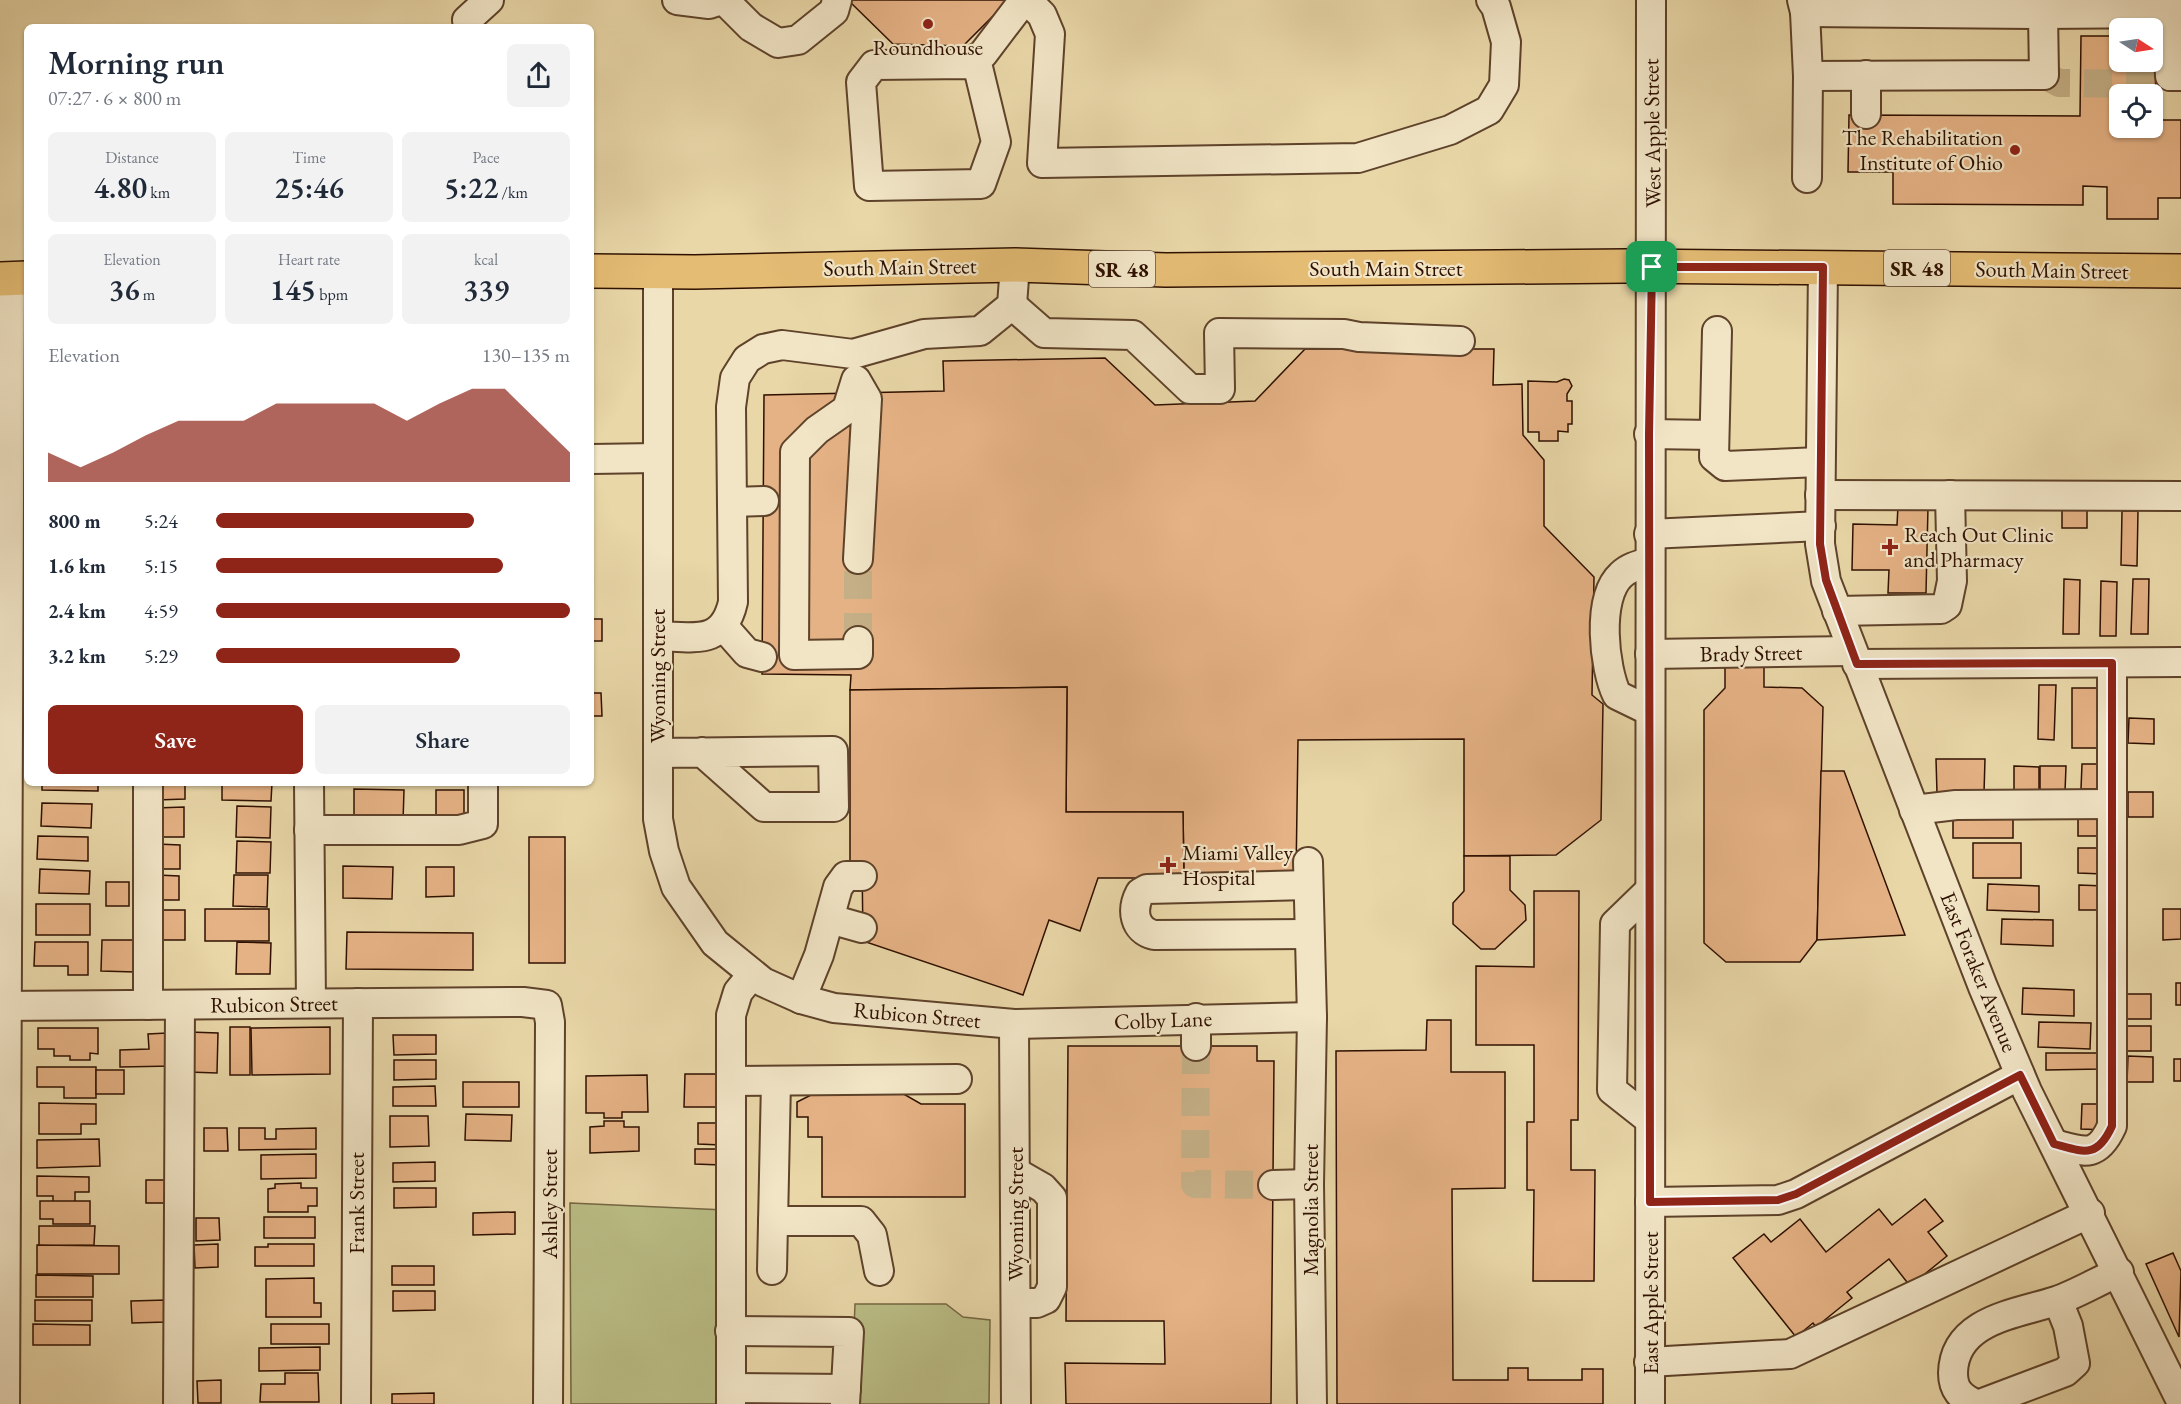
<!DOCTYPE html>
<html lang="en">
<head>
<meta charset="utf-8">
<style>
	:root { --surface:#fff; --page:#f2f2f3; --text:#1f2937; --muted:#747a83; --accent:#8f2418 }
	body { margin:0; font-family:"EB Garamond",serif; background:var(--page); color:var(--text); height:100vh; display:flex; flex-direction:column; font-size:22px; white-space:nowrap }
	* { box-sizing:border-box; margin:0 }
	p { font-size:20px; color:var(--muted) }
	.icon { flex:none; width:33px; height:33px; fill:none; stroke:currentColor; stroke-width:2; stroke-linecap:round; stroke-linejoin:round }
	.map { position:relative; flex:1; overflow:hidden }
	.drawer { position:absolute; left:24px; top:24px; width:570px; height:762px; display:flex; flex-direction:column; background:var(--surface); border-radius:9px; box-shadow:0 2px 4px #0004 }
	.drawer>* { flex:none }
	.needle { width:39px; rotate:102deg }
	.controls { position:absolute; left:2109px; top:18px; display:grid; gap:12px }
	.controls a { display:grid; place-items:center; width:54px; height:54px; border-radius:9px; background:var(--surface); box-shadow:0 2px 4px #0004; font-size:30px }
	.pin { position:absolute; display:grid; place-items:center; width:51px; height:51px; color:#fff; margin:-26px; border-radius:12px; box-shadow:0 3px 9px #0006 }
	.round { display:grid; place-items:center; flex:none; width:63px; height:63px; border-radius:9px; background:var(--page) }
	.overview { display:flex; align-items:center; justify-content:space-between; height:102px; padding:0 24px }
	h1 { font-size:33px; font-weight:600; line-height:45px }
	.stats { display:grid; grid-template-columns:repeat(3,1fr); gap:9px; height:102px; padding:6px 24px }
	.stats div { display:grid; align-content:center; border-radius:9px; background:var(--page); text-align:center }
	.stats b { font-size:30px; font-weight:600 }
	.stats small { font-size:16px; font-weight:400 }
	.stats p { font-size:16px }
	.chart { height:168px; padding:12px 24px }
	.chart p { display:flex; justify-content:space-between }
	.chart svg { width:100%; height:108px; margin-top:6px; fill:var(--accent); opacity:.7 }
	.button { display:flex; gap:12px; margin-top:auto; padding:12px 24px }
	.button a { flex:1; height:69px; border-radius:9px; background:var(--accent); color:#fff; font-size:24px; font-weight:600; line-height:69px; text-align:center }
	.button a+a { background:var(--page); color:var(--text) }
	ul { padding:0 24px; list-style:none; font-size:20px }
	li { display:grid; grid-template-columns:96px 72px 1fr; align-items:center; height:45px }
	li i { height:15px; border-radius:8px; background:var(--accent) }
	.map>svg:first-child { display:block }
	.green { fill:#babd85; stroke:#746642; stroke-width:1.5 }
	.building { fill:#e5b285; stroke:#2f1000; stroke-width:1.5; fill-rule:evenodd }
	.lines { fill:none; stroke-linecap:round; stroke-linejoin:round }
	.minor-tunnel { stroke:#c4af86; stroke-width:28; stroke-dasharray:28 14; stroke-linecap:butt }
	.minor-casing { stroke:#5e422a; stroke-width:32 }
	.major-casing { stroke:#2f1000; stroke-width:36 }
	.minor { stroke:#f1e5c6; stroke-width:28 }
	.major { stroke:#e4bc74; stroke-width:33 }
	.route-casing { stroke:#fff; stroke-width:12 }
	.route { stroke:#8f2418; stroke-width:8 }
	.poi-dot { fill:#8f2418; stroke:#f1e5c6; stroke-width:2 }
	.labels { text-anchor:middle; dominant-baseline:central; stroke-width:4.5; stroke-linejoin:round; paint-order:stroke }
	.shield { fill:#f1e5c6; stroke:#69503b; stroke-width:1.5 }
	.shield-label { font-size:21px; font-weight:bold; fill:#2f1000 }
	.poi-label { font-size:22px; fill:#2f1000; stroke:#f1e5c6; text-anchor:start }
	.street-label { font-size:22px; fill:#2f1000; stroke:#f1e5c6 }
</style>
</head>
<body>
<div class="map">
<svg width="2181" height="1404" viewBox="0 0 2181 1404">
	<rect width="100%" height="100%" fill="#e9d7a8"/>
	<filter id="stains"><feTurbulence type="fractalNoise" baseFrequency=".00333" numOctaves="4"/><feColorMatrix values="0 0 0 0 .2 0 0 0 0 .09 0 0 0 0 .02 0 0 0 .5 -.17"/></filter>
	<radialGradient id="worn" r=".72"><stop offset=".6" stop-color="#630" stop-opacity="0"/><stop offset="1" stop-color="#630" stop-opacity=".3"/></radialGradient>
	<g class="green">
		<path d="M570,1203L725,1210V1404H571Z"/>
		<path d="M855,1304H946L963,1317L990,1320L989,1404H851Z"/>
	</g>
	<g class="building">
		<path d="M848,0H1009L963,46L893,44Z"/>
		<path d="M2081,36H2120V62H2152V37H2156L2155,120H2181V198H2158V219H2107V187L2083,186V205L1893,204V172H1848L1849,115L2080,116ZM2120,94H2152V128H2120Z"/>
		<path d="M1305,349H1494L1493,385L1522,384L1523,435L1544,460V526L1594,577L1592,695L1603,704L1601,820L1556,855L1464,856V739L1298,740L1296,876L1184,878L1183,812H1066L1067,687L850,690L851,675L762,674L764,395L944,391L943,361L1105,358L1155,405L1255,401Z"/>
		<path d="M1564,379L1569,380L1572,386L1567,394V401H1572V424H1568V432L1558,431V441H1539V432H1528V381L1557,382Z"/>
		<rect x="2062" y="503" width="25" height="25"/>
		<path d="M1898,506L1928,507L1926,593H1888L1889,570H1852L1853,524L1897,525Z"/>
		<path d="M2122,511H2138L2137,566L2121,565Z"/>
		<path d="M2064,579L2080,580L2079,634H2063Z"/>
		<path d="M2133,579H2149L2148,634H2131Z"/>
		<path d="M2101,581L2117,582L2116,636H2100Z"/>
		<path d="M591,584L592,619H602V641H593L592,693H601L602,716H591V731Z"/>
		<path d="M1764,666V687L1802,688L1823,707L1817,940L1800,962H1726L1704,943V710L1725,688V667Z"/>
		<path d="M2039,685H2056L2054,740L2038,739Z"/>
		<path d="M1067,687L1066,812H1183L1184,878H1098L1080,931L1049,920L1023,995L863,941L862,861H850V690Z"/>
		<rect x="2072" y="688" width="27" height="60"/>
		<path d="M2129,718L2154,719V744L2128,743Z"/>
		<path d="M1936,759H1985L1984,793H1937Z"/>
		<path d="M2082,764H2107L2106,789H2081Z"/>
		<path d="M2014,766L2039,767V792L2014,791Z"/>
		<path d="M2040,766H2066L2065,792L2040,791Z"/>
		<path d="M1821,771H1844L1905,935L1817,940Z"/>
		<path d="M42,783H98V791L42,790Z"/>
		<path d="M157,783H185V799L157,800Z"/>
		<path d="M222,783H272L271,801L222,800Z"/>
		<path d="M354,789L404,790L403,822L354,820Z"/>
		<rect x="436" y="790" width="28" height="30"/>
		<rect x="2128" y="792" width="25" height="25"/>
		<path d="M42,803L92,804L91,828L41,826Z"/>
		<path d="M237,806L271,807L270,838L236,837Z"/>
		<path d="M184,807V837H156V808Z"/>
		<path d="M2013,810V838H1953V811Z"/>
		<path d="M2078,810L2103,811V836H2078Z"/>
		<path d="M38,836L88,837V861L37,859Z"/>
		<rect x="529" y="837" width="36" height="126"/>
		<path d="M237,841L271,842L270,873H236Z"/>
		<rect x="1973" y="843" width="48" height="35"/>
		<path d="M157,844L180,845V869H157Z"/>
		<path d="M2078,848H2104L2103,874L2078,873Z"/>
		<path d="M1464,856H1510V890L1525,905L1526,920L1495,949H1481L1453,924V903L1464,891Z"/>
		<path d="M343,866L393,867L392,899L343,898Z"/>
		<path d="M426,867H454V896L426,897Z"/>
		<path d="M40,869L90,871L89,894L39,893Z"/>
		<path d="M157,875L179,876V900H156Z"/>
		<path d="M234,875H268L267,907L233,906Z"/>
		<rect x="106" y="882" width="23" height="24"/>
		<path d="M1988,884L2039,886V912L1987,910Z"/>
		<path d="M2079,885L2104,886V910H2079Z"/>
		<path d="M1534,891H1579L1578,1120H1571V1170H1595L1594,1281H1533L1534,1190H1527V1122H1534V1045H1476V966L1534,967Z"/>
		<rect x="36" y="904" width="54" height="31"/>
		<rect x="205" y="909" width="64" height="32"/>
		<path d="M2163,909H2181V939L2163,940Z"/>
		<rect x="157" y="910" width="28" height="30"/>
		<path d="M2002,919L2053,920V946L2001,944Z"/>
		<path d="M347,932L473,933V970L346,969Z"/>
		<path d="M102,940H136L135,972L101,971Z"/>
		<path d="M35,942H88V975H68V966H34Z"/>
		<path d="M237,942L271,943L270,974H236Z"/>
		<rect x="2176" y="983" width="5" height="22"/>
		<path d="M2023,988L2074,990V1016L2022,1014Z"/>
		<path d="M2126,994H2151V1019H2125Z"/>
		<path d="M1427,1020H1451V1072H1505V1188L1452,1189L1453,1380H1508V1368H1528V1380H1582V1369H1603V1404H1337L1336,1051L1426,1050Z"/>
		<path d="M2039,1022L2091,1023L2090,1049L2038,1047Z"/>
		<rect x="2126" y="1026" width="25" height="25"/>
		<rect x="230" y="1027" width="20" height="48"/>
		<path d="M330,1027V1074L252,1075L251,1028Z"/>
		<path d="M38,1028H98V1054L90,1053V1060H70V1056H54V1049H38Z"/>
		<path d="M189,1032L218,1033L217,1073L188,1072Z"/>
		<path d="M167,1033L173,1066L120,1067V1050L149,1049L148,1034Z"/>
		<path d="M393,1035H436V1054L394,1055Z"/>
		<path d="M1068,1046H1257V1061H1274L1271,1404H1066L1065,1363L1165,1364L1164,1321H1066Z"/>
		<path d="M2046,1053H2101V1069L2046,1070Z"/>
		<path d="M2128,1056L2153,1057V1082H2127Z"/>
		<rect x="2174" y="1059" width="7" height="22"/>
		<path d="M394,1060H436V1079L394,1080Z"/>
		<path d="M37,1067H96V1098H64V1087H37Z"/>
		<rect x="96" y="1070" width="28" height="24"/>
		<path d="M685,1074H723L722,1107H684Z"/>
		<path d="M647,1075L648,1112H622V1118H604V1113H586V1076Z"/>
		<rect x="463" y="1082" width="56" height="25"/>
		<path d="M435,1086L436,1106H393V1087Z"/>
		<path d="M823,1089H895L921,1104H965V1197H822V1137H808V1117H797V1102Z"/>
		<path d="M39,1103L96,1104V1124H81V1134H39Z"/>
		<path d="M2082,1104H2107V1130L2081,1129Z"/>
		<path d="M466,1114L512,1115L511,1141L465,1140Z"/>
		<path d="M390,1116H428L429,1146L390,1147Z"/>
		<path d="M604,1121H624V1127H639V1151L590,1153V1127L604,1126Z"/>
		<path d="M698,1123H722L721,1145L698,1144Z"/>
		<path d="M204,1128H227L228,1151H204Z"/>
		<path d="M239,1128H265V1139H276V1129L316,1128V1149L239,1150Z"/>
		<path d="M99,1139L100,1166L37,1168V1140Z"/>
		<path d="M695,1149H721V1165L695,1164Z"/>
		<path d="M316,1154V1178L261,1179V1155Z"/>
		<path d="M435,1162V1181L393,1182V1163Z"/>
		<path d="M37,1176L89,1177V1192H75V1202H53V1196H37Z"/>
		<path d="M146,1180H173L174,1203H146Z"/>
		<path d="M301,1183V1188H317V1206H308V1212H268V1189L275,1188V1184Z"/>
		<path d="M394,1188H436V1207L394,1208Z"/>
		<path d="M1925,1199L1943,1221L1928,1232L1947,1256L1910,1286L1889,1259L1847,1292L1852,1298L1816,1327L1813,1323L1796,1337L1733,1258L1764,1234L1771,1242L1800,1219L1826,1252L1879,1209L1892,1225Z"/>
		<path d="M40,1201H90V1224H53V1219H40Z"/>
		<path d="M515,1212V1234L473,1235V1213Z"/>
		<rect x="264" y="1217" width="51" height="21"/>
		<path d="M196,1218H219L220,1240L196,1241Z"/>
		<path d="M39,1226H95L94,1245L39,1246Z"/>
		<path d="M218,1244V1267L195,1268L194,1245Z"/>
		<path d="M268,1244H314V1266H255V1247H268Z"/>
		<path d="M37,1245L119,1246V1274H37Z"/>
		<path d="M2173,1253L2181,1271L2179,1337L2146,1264Z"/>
		<rect x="392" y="1266" width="42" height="19"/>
		<path d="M36,1275L93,1276V1297H36Z"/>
		<path d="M314,1278V1303H321V1317H266V1279Z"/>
		<path d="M393,1291H435V1310L393,1311Z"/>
		<rect x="35" y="1300" width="57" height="21"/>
		<path d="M166,1300V1322L132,1323L131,1301Z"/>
		<path d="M33,1324L90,1325V1345H33Z"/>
		<rect x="271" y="1324" width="58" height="20"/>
		<path d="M320,1347V1370L259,1371V1348Z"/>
		<path d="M285,1373H318L319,1402H260L261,1384H285Z"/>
		<path d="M221,1380V1403H198L197,1381Z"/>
		<path d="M434,1393V1404H392V1394Z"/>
	</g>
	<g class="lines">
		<g class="minor-tunnel">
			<path d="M2044,75L2059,83L2156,84L2170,76"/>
			<path d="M858,641V559"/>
			<path d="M1196,1046L1195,1184L1273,1185"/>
		</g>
		<defs>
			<g id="minor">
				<path d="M677,0L709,4L721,0"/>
				<path d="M724,0L751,27L778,43L798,40L834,11L837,0"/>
				<path d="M1027,0L1042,15L1050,34L1042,163L1358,158L1450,130L1489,110L1504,85L1506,42L1496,7L1491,0"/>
				<path d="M1802,0L1805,12L2043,14L2044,75L1808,76"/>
				<path d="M2043,0V14L2167,13L2166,0"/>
				<path d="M1805,12L1808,76L1807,178"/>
				<path d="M2181,13H2167L2170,76H2181"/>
				<path d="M468,27L467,20L489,0"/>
				<path d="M976,59L996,142L981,184L869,186L861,82L874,65L968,64L983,54L1024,0"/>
				<path d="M1866,75V114"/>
				<path d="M1823,267L1820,544L1826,581L1983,987L2027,1091L2181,1401"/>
				<path d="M658,271V819L664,851L676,887L715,943L763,982L801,999L834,1008L1014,1024L1312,1017"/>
				<path d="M1012,305L1044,333L1133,335L1190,389H1220L1219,333L1344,334L1359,337L1460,341"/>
				<path d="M1717,331L1714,457L1725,466L1820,462"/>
				<path d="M1649,434L1714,435"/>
				<path d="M591,459L656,458"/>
				<path d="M1820,495L2181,496"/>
				<path d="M732,502L764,501"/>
				<path d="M1649,534L1821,526"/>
				<path d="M1837,611L1941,609L1947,605L1952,581L1950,495"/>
				<path d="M724,627L747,653L762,657"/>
				<path d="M658,636C694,637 723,646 733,602L731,407L735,378L747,359L763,349L782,345L853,354L924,334L980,331L1012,305L1015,265"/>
				<path d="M858,641V654L794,655L795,452L817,430L847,409L856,380L867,399L858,559"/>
				<path d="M1650,654L1852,651"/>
				<path d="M1857,664L2181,662"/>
				<path d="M1650,711L1617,695C1604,668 1596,598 1621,575C1629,567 1639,565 1650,562"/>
				<path d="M658,753L833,751L834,807H764L702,752"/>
				<path d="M309,783L311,1003"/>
				<path d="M1914,810L1956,805L2111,804"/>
				<path d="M309,830H459L483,824V783"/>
				<path d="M1308,862L1312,1017L1309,1184L1312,1404"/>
				<path d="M830,919L862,928"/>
				<path d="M1308,934L1154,935C1134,930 1131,910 1140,893L1147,889L1308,885"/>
				<path d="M801,999L819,955L838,887L846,876H862"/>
				<path d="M148,1005V783"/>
				<path d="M0,1006L523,1002L547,1005L550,1022L548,1404"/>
				<path d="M1196,1018V1046"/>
				<path d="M1014,1024L1016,1404"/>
				<path d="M731,1081L957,1079"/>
				<path d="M1650,1120L1612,1090L1615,924L1650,890"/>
				<path d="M2054,1144C2084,1152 2097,1159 2112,1126V663"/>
				<path d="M1015,1172L1043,1188L1052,1198V1287L1046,1299L1037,1303H1016"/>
				<path d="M1273,1185L1309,1184"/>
				<path d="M1650,1202L1778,1200L1796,1194L2020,1075"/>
				<path d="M773,1221H861L872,1235L879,1271"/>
				<path d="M772,1270L776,1081"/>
				<path d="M730,1331L849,1332L845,1404"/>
				<path d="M1649,1362L1790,1354L2090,1213"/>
				<path d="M731,1388L846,1389"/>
				<path d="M5,1404L10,278"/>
				<path d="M178,1404L180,1005"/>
				<path d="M356,1404L358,1003"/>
				<path d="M731,1404V1015L738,992L752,975"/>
				<path d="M1650,1404L1651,0"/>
				<path d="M1975,1404C1961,1397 1953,1390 1953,1373C1954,1320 2016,1314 2056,1301C2077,1294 2098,1281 2119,1272"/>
				<path d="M1980,1404L2065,1372L2075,1363L2068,1326L2058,1301"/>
			</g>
			<g id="major">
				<path d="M591,271L695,272L1015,265L1166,270L1626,266L2181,271"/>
				<path d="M0,279L27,278"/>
			</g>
		</defs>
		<use href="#minor" class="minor-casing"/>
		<use href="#major" class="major-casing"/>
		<use href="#minor" class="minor"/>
		<use href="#major" class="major"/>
	</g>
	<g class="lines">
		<defs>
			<path id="route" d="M1652,267H1823L1820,544L1826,580L1857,664L2112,663V1126C2097,1159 2084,1152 2054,1144L2020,1075L1796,1194L1778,1200L1650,1202L1649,434Z"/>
		</defs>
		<use href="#route" class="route-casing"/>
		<use href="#route" class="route"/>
	</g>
	<g class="poi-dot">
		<circle cx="928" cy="24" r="6"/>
		<circle cx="2015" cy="150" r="6"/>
		<path d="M1887 538h6v6h6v6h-6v6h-6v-6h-6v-6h6z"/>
		<path d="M1165 856h6v6h6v6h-6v6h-6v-6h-6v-6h6z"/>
	</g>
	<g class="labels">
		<g class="shield">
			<rect x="1884" y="250" width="66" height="36" rx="4.5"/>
			<rect x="1089" y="251" width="66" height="36" rx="4.5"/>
		</g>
		<g class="shield-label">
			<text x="1917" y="268">SR 48</text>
			<text x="1122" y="269">SR 48</text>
		</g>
		<g class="poi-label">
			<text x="928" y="47" text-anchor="middle">Roundhouse</text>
			<text x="2003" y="137" text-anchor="end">The Rehabilitation<tspan x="2003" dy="25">Institute of Ohio</tspan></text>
			<text x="1904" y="534">Reach Out Clinic<tspan x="1904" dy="25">and Pharmacy</tspan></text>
			<text x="1182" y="852">Miami Valley<tspan x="1182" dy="25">Hospital</tspan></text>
		</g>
		<g class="street-label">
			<text transform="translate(1652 133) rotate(-91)">West Apple Street</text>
			<text transform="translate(900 267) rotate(-1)">South Main Street</text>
			<text x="1386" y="268">South Main Street</text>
			<text transform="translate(2052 270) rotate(1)">South Main Street</text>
			<text transform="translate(1751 653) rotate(-1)">Brady Street</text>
			<text transform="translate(657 676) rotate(-90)">Wyoming Street</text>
			<text transform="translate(1979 972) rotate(68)">East Foraker Avenue</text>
			<text transform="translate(274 1004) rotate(-1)">Rubicon Street</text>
			<text transform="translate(917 1015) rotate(5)">Rubicon Street</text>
			<text transform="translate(1163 1020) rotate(-2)">Colby Lane</text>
			<text transform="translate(356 1203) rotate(-90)">Frank Street</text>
			<text transform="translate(549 1204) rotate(-90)">Ashley Street</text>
			<text transform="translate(1310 1210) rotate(-90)">Magnolia Street</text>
			<text transform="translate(1015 1214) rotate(-90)">Wyoming Street</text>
			<text transform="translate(1650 1303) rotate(-90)">East Apple Street</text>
		</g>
	</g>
	<rect width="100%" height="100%" filter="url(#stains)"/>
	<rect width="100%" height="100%" fill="url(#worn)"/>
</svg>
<div class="controls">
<a><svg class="needle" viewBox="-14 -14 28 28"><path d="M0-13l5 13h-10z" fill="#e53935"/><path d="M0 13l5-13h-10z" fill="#747a83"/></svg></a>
<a><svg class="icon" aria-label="locate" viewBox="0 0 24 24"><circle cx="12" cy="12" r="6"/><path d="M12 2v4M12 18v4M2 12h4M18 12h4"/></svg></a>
</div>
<div class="pin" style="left:1652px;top:267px;background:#1e9e55"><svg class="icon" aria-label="arrive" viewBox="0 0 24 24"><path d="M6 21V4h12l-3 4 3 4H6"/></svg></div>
<section class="drawer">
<div class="overview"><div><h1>Morning run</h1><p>07:27 · 6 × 800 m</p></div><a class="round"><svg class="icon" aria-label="share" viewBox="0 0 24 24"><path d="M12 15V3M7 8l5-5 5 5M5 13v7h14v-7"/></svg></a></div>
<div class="stats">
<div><p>Distance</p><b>4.80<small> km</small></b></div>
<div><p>Time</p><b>25:46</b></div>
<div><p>Pace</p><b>5:22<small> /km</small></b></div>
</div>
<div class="stats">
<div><p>Elevation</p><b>36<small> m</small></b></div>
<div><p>Heart rate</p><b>145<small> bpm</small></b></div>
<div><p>kcal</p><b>339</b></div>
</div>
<div class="chart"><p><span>Elevation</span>130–135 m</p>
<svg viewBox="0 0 160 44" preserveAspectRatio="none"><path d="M0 44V32L10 38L20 32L30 25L40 19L50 19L60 19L70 12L80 12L90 12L100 12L110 19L120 12L130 6L140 6L150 19L160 32V44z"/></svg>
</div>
<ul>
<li><b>800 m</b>5:24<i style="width:73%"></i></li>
<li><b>1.6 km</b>5:15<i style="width:81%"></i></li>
<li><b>2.4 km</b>4:59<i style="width:100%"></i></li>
<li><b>3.2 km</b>5:29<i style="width:69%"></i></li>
</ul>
<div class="button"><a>Save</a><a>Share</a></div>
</section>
</div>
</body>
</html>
